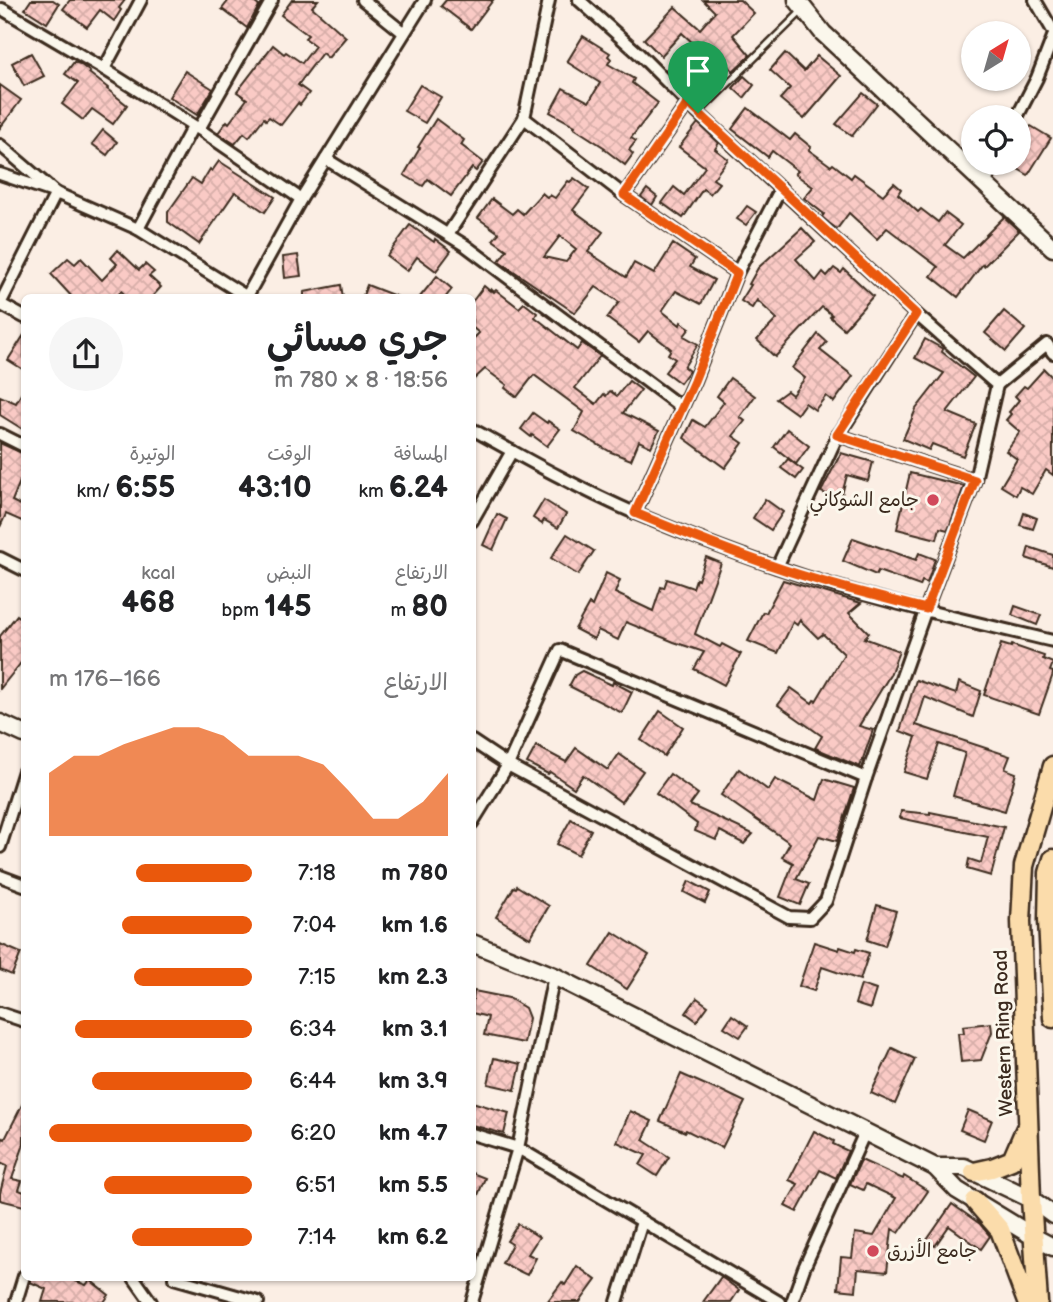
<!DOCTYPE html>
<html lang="ar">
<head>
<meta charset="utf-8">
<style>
	:root { --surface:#fff; --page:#f6f6f6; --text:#202124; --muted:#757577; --accent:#ea580c }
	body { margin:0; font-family:"Balsamiq Sans","Playpen Sans Arabic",sans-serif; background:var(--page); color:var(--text); direction:rtl; height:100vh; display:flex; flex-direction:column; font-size:26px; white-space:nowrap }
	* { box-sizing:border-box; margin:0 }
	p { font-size:23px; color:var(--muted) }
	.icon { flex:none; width:38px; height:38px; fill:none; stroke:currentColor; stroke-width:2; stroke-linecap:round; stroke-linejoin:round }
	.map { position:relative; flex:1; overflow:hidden; direction:ltr }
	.drawer { position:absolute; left:21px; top:294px; width:455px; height:987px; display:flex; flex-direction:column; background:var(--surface); border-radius:10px; box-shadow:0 2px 5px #0004; direction:rtl }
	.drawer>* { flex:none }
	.needle { width:46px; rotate:37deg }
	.tools { position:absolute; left:961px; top:21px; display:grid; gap:14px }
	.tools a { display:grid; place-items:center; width:70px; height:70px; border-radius:50%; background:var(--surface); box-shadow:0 2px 5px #0004; font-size:35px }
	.pin { position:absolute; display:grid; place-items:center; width:60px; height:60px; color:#fff; margin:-72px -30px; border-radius:50% 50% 50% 0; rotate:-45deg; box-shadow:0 0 7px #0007 }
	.pin .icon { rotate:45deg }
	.round { display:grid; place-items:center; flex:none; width:74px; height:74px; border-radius:37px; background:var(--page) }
	.summary { display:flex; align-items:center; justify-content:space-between; height:119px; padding:0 28px }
	h1 { font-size:38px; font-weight:600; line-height:52px }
	.metrics { display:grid; grid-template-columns:repeat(3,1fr); gap:10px; height:119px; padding:7px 28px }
	.metrics div { display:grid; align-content:center }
	.metrics b { font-size:30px; font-weight:600 }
	.metrics small { font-size:19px; font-weight:400 }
	.metrics p { font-size:19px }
	.chart { height:196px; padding:14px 28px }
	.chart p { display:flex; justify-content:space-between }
	.chart svg { width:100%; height:126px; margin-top:7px; fill:var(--accent); opacity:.7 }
	ul { padding:0 28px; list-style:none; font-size:23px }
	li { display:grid; grid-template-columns:112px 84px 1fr; align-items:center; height:52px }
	li i { height:18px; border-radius:9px; background:var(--accent) }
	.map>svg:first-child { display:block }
	.building { fill:url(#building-cross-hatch); stroke:#3b2a1e; stroke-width:2; fill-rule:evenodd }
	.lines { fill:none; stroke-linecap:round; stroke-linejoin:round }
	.lane-casing { stroke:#3b2a1e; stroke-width:10 }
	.street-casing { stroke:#3b2a1e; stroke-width:16 }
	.secondary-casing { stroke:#3b2a1e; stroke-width:21 }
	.primary-casing { stroke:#3b2a1e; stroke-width:23 }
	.lane { stroke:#fbf7ec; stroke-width:5 }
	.street { stroke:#fbf7ec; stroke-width:10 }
	.secondary { stroke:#fbf7ec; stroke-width:16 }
	.primary { stroke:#fbdcab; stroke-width:18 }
	.route-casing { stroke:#fff; stroke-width:14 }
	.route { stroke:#ea580c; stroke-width:9 }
	.poi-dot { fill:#d1495b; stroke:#fbf7ec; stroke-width:2.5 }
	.labels { text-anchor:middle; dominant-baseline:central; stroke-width:6; stroke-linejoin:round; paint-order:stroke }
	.poi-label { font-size:19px; fill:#3b2a1e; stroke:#fbf7ec; text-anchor:end }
	.street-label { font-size:19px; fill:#3b2a1e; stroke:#fbf7ec }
</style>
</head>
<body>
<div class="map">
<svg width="1053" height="1302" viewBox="0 0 1053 1302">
	<defs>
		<pattern id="building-cross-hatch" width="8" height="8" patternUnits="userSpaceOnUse" patternTransform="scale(1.75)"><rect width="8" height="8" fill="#facac5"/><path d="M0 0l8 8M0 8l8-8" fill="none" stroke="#d7aea9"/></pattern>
	</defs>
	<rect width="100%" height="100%" fill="#fbeee4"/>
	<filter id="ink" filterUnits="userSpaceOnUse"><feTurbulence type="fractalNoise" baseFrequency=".0143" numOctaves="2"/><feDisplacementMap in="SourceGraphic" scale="14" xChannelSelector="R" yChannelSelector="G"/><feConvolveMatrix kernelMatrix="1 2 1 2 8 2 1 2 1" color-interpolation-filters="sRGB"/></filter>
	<g filter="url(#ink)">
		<g class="building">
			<path d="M31,0H53L59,4L47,23L25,9Z"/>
			<path d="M70,0H125L119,8L121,10L114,21L100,10L87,27L63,9Z"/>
			<path d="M229,0H251L259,6L247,28L222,9Z"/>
			<path d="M292,0H318L312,7L346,37L328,58L322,53L298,85L309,93L300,105L298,103L281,125L269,117L266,120L264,118L249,137L244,133L235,144L218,133L227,121L229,123L247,99L237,92L273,45L284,54L286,52L302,63L315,46L305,38L308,35L281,15Z"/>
			<path d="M446,0H493L471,29L441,6Z"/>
			<path d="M703,0H740L754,13L733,35L750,55L733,71L714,48L707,56L682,33L661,56L644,39L675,7L700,29L715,12Z"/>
			<path d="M583,36L610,53L608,56L611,59L608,64L634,79L632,83L658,103L631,138L636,141L629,150L633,154L625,165L604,149L605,148L574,128L575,126L550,112L563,88L589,102L600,83L567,62Z"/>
			<path d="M31,53L44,76L24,86L12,63Z"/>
			<path d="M785,53L804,71L817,56L841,76L804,119L780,99L790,88L770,70Z"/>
			<path d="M74,62L80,64L90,72L89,73L108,88L107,89L127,105L113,124L92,109L83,120L62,104L78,83L65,74Z"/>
			<path d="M185,71L213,89L197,115L169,97Z"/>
			<path d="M744,76L754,85L744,98L733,88Z"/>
			<path d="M0,85L21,100L0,128Z"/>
			<path d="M420,85L441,97L425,123L404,111Z"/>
			<path d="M863,93L877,104L852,136L836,124Z"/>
			<path d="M748,108L790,140L795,134L811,147L809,150L831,166L833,164L851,178L854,174L883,195L894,183L901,189L898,194L918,212L921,209L938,222L945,213L961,225L945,245L963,258L1004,217L1019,231L984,266L983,264L958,297L931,276L938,267L887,228L877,239L849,213L837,229L829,223L822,217L824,214L804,198L813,187L795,174L798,171L772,151L768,157L732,129Z"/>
			<path d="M436,119L464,140L461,145L483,162L476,171L472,168L451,196L428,179L423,186L404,175L420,148L418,147Z"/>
			<path d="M698,123L719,143L715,149L728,159L713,179L719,183L710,194L703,189L683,218L662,203L674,187L684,195L705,167L679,147Z"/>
			<path d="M1031,126L1051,138L1028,175L1018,169V146Z"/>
			<path d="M103,130L117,142L107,155L92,144Z"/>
			<path d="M219,161L275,197L265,212L235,192L199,244L168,222V212L192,178L201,184L210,169L212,171Z"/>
			<path d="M574,178L589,189L573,210L603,232L588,252L626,277L634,263L654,274L673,244L695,259L690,267L714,280L701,304L676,291L662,311L680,325L681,322L690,328L684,336L698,344L684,367L689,371L680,383L665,372L675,359L668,354L671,349L648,331L639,342L607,318L619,302L596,287L575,313L499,261L507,250L493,240L499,233L478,218L492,199L512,214L517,209L523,214L542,193L548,198L550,195L555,198L568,181L570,182ZM560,236L576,249L566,262L544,257Z"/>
			<path d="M647,189L657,197L652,205L641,197Z"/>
			<path d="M747,206L756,212L746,225L737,219Z"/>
			<path d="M410,225L434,242L435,239L451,251L436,271L417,257L407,271L387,256Z"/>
			<path d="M802,228L815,242L796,259L816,281L823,272L827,276L834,268L841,273L844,269L873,296L844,329L830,317L832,315L822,307L775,357L757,340L777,319L757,300L752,308L741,301L751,285L749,284L758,268Z"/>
			<path d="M118,250L139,270L145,264L154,272L149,276L161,287L151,298H128L121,291L116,298H73L51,274L68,258L75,264L81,258L102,280L117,264L111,258Z"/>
			<path d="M298,255L301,276L285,278L283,257Z"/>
			<path d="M437,276L452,289L445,298H419Z"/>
			<path d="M341,285L343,298H304V292Z"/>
			<path d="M367,285L398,297V298H362Z"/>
			<path d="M484,286L490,291L491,289L494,292L496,290L519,308L524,303L537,313L535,317L577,350L582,343L600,356L575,388L596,404L604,394L606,396L610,391L617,396L629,381L641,390L623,413L659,431L651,447L639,441L631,460L611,452L574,431L584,412L534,375L517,397L505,388L507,385L485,369L472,381V340L479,333L472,327V302Z"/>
			<path d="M1004,311L1025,329L1006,351L985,333Z"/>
			<path d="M818,334L827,342L820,350L853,376L834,402L826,396L815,410L805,403L797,414L776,399L787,391L792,395L805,378L792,368Z"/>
			<path d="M24,335V370L8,360Z"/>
			<path d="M925,339L943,349L942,352L974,377L947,412L976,424L963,456L932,444L929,450L903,439L916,409L944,373L915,358Z"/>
			<path d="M1044,369L1053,378V475L1046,470L1032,494L1020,487L1016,495L1001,486L1017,459L1006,451L1020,432L1006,420L1011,414L1009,412L1019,400L1015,396L1024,386L1027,388Z"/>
			<path d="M730,378L755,396L740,417L745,421L733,436L743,443L725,468L684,438L693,420L705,427L724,402L717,396Z"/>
			<path d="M24,389V430L0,415V396L16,403Z"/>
			<path d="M533,413L547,423L548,421L560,429L547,446L532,435L531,437L521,429Z"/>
			<path d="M787,429L809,446L796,464L774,447Z"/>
			<path d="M0,443L24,454V472L12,501L24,507V522L6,514L0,527Z"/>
			<path d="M841,453L873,462L868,481L847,475L840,502L828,499L829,495L821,492Z"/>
			<path d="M788,459L803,470L796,479L781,468Z"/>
			<path d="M910,473L964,486L948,530L940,528L937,539L897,529Z"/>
			<path d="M765,499L783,512L771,530L753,518Z"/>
			<path d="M544,500L566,514L558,528L544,520L542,524L533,518Z"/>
			<path d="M1024,513L1037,518L1033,529L1020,525Z"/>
			<path d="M497,514L507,519L493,550L483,545Z"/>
			<path d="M567,534L594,551L578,575L551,558Z"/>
			<path d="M853,538L916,560L919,553L935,559L927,583L922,581L920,586L878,571L876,575L843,561Z"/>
			<path d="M1029,547L1053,555V567L1026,558Z"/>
			<path d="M706,557L721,563L695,634L720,647L722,644L741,654L724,685L694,669L704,652L674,642L626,622L618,640L598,630L594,639L575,629L589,604L592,606L606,573L620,580L615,593L653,611L661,587L664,588L667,579L693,588L696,579L698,580Z"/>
			<path d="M783,580L861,603L849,613L869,633L864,638L899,651L890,675L859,726L873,730L860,767L815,748L822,736L778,705L791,688L812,703L814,700L816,701L844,654L823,634L818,638L800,620L797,625L793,622L778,653L748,641L763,612L766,613Z"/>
			<path d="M1015,606L1041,615L1037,625L1012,615Z"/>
			<path d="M17,615L24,621V659L0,689V636Z"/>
			<path d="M1001,644L1011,647L1012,645L1044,656L1043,659L1053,663L1050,671L1053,672V674L1039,714L984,695Z"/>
			<path d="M582,671L612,685L613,682L632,692L622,713L569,686L575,675Z"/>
			<path d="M916,680L956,694L959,682L981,691L973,717L925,697L916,725L1010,756L1005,769L1016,773L1005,811L953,796L965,753L939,744L927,779L904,772L916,737L900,731Z"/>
			<path d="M660,711L683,727L664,756L641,740Z"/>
			<path d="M536,746L566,762L576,748L608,770L619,754L643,771L621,802L583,775L574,788L550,772L548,774L527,763Z"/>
			<path d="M739,769L768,790L775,779L817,800L824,779L854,788L837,841L819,836L796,879L809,884L800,905L780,897L793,863L782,857L790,843L721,795Z"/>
			<path d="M670,774L698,794L690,805L753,834L744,844L720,831L716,840L695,831L697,824L656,793Z"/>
			<path d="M901,811L930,814V812L1004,827L991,876L967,869L969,859L981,863L988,837L900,818Z"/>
			<path d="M571,819L591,830L578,855L557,844Z"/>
			<path d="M689,881L710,892L705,903L684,892Z"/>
			<path d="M517,886L549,906L530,938L496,917L514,887L516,888Z"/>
			<path d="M877,905L896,911L885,946L867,940Z"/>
			<path d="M613,932L649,955L627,989L591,966Z"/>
			<path d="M814,942L839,950L840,947L855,952L856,949L869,953L860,980L822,967L814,991L799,986Z"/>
			<path d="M0,944L21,953L12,975L0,970Z"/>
			<path d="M861,985L876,990L870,1009L855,1004Z"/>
			<path d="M474,991L509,998L525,1008L529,1018L524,1043L484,1035L488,1017L472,1013Z"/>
			<path d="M697,998L708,1006L697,1021L686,1013Z"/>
			<path d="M732,1015L748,1026L740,1037L724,1027Z"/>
			<path d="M991,1023L992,1032L981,1060L961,1062L958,1033H964L963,1026Z"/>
			<path d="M892,1048L915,1059L895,1104L871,1093Z"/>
			<path d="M494,1058L521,1064L515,1090L488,1084Z"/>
			<path d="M681,1074L717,1090L718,1089L745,1102L722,1148L686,1130L685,1132L660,1121Z"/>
			<path d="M24,1101V1144L12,1179L22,1181L19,1190L24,1192V1206L0,1200V1193L7,1166L0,1163V1146L3,1138L5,1139Z"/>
			<path d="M472,1102L509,1113L504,1134L472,1125Z"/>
			<path d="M968,1110L992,1120L984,1140L960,1130Z"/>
			<path d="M630,1111L652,1121L643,1140L669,1157L657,1176L640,1165L646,1155L617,1142Z"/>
			<path d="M814,1131L834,1141L833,1144L848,1151L836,1178L820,1170L797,1212L785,1206L798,1184L789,1180Z"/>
			<path d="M861,1160L903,1179L904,1176L928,1191L899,1233L892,1229L887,1272L858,1269L856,1291L838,1289L841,1257L852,1258L855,1233L874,1236L896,1198L866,1184L863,1190L850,1184Z"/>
			<path d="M472,1173L485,1178L473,1207H472Z"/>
			<path d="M952,1204L980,1224L990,1236L981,1249L949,1226L935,1246L927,1240Z"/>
			<path d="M518,1224L539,1237L528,1254L536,1258L527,1275L502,1263L512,1244L507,1241Z"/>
			<path d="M577,1266L596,1280L580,1302H547L562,1282L565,1285Z"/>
			<path d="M721,1277L739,1290L731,1302H703Z"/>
			<path d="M32,1278H68L86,1285L90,1280L109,1295L104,1302H42L46,1289L30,1282Z"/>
		</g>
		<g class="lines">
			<defs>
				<path id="lane" d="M698,113L802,11"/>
				<g id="street">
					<path d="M363,0L404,33"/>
					<path d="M549,0L524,118L624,195L737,273"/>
					<path d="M1035,0L1053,31"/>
					<path d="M2,9L104,69L199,129L301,199"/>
					<path d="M104,69L141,0"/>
					<path d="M1017,117L1037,78L1053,37"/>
					<path d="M199,129L272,0"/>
					<path d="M0,145L56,193L0,304L24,317"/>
					<path d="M326,159L466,246L681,407"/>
					<path d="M0,174L56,193L138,229L249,298"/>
					<path d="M985,184L995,163"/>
					<path d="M624,195L688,103"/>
					<path d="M138,229L193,126"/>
					<path d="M448,234L524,118"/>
					<path d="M247,296L301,199L425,0"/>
					<path d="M997,385L1047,344L1053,353"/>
					<path d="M472,429C526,459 581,490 637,514C683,533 729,551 776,567C866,598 960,619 1053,641"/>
					<path d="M0,434L24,446"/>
					<path d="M837,435L975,480"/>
					<path d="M635,513L694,381L737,273L781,188"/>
					<path d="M472,521L512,451"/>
					<path d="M0,558L24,570"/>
					<path d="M777,567L836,439L916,314"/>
					<path d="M472,741L508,765L789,917L810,918L826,901L866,778L926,609L975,480L997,385L916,314L698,113L638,53L579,0"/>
					<path d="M472,823L508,765L560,650L866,778"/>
					<path d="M0,847L24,771"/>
					<path d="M0,876L24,885"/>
					<path d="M0,1013L24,1021"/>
					<path d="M472,1134L518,1148L779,1302"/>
					<path d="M134,1278L151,1302"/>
					<path d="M174,1278L258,1302"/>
					<path d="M16,1302L24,1276"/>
					<path d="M472,1302L518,1148L554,976"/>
					<path d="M617,1302L642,1222"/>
					<path d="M792,1302L804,1268L865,1132"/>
				</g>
				<g id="secondary">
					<path d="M797,0L823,33L1053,248"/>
					<path d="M0,723L24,734"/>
					<path d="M472,943L554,976L935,1167L957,1190L1034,1237L1053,1247"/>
					<path d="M935,1167H964L1031,1199L1053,1215"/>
				</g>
				<g id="primary">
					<path d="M1053,859L1049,873L1048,920L1053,1018"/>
					<path d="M974,1172L992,1168L1012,1160L1025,1130"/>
					<path d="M975,1201L1000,1230L1027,1302"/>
					<path d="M1038,1302L1031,1199L1021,921L1024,866L1053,766"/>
				</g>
			</defs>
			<use href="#lane" class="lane-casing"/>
			<use href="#street" class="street-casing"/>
			<use href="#secondary" class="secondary-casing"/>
			<use href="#primary" class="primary-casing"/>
			<use href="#lane" class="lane"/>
			<use href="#street" class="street"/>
			<use href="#secondary" class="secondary"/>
			<use href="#primary" class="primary"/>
		</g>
	</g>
	<g class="lines" filter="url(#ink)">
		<defs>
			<path id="route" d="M688,103L916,314L837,435L975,480L926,609C876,596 825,584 776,567C728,551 681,532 635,513L694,381L737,273L624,195Z"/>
		</defs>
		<use href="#route" class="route-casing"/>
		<use href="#route" class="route"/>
	</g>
	<g class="poi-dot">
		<circle cx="933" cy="500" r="7"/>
		<circle cx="873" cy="1251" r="7"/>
	</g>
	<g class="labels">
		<g class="poi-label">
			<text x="919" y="500">جامع الشوكاني</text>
			<text x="887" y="1251" text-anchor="start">جامع الأزرق</text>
		</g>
		<g class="street-label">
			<text transform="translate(1004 1033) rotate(-92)">Western Ring Road</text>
		</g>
	</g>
</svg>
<div class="tools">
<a><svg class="needle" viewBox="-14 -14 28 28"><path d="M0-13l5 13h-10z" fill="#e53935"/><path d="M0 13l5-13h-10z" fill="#757577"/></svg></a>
<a><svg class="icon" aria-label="locate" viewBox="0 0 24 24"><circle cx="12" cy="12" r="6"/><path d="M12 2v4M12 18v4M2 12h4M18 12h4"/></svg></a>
</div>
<div class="pin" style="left:698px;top:113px;background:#1e9e55"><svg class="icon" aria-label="arrive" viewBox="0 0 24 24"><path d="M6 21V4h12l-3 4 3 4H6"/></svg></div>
<section class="drawer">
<div class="summary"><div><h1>جري مسائي</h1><p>18:56 · 8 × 780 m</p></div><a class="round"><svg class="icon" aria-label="share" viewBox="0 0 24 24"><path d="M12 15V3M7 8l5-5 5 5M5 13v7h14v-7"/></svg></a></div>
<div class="metrics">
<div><p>المسافة</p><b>6.24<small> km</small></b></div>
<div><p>الوقت</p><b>43:10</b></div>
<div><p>الوتيرة</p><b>6:55<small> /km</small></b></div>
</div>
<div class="metrics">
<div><p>الارتفاع</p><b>80<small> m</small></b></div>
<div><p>النبض</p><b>145<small> bpm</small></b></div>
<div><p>kcal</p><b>468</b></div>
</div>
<div class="chart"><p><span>الارتفاع</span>166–176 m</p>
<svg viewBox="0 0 160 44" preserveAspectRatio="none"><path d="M0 44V22L10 16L20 16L30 12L40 9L50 6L60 6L70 9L80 16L90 16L100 16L110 19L120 28L130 38L140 38L150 32L160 22V44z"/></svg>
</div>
<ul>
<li><b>780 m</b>7:18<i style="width:57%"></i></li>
<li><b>1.6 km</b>7:04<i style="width:64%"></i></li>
<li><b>2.3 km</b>7:15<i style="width:58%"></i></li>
<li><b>3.1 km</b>6:34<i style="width:87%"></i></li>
<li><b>3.9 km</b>6:44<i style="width:79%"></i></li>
<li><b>4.7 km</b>6:20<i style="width:100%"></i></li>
<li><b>5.5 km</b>6:51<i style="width:73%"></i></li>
<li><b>6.2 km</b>7:14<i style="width:59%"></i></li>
</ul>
</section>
</div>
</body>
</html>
